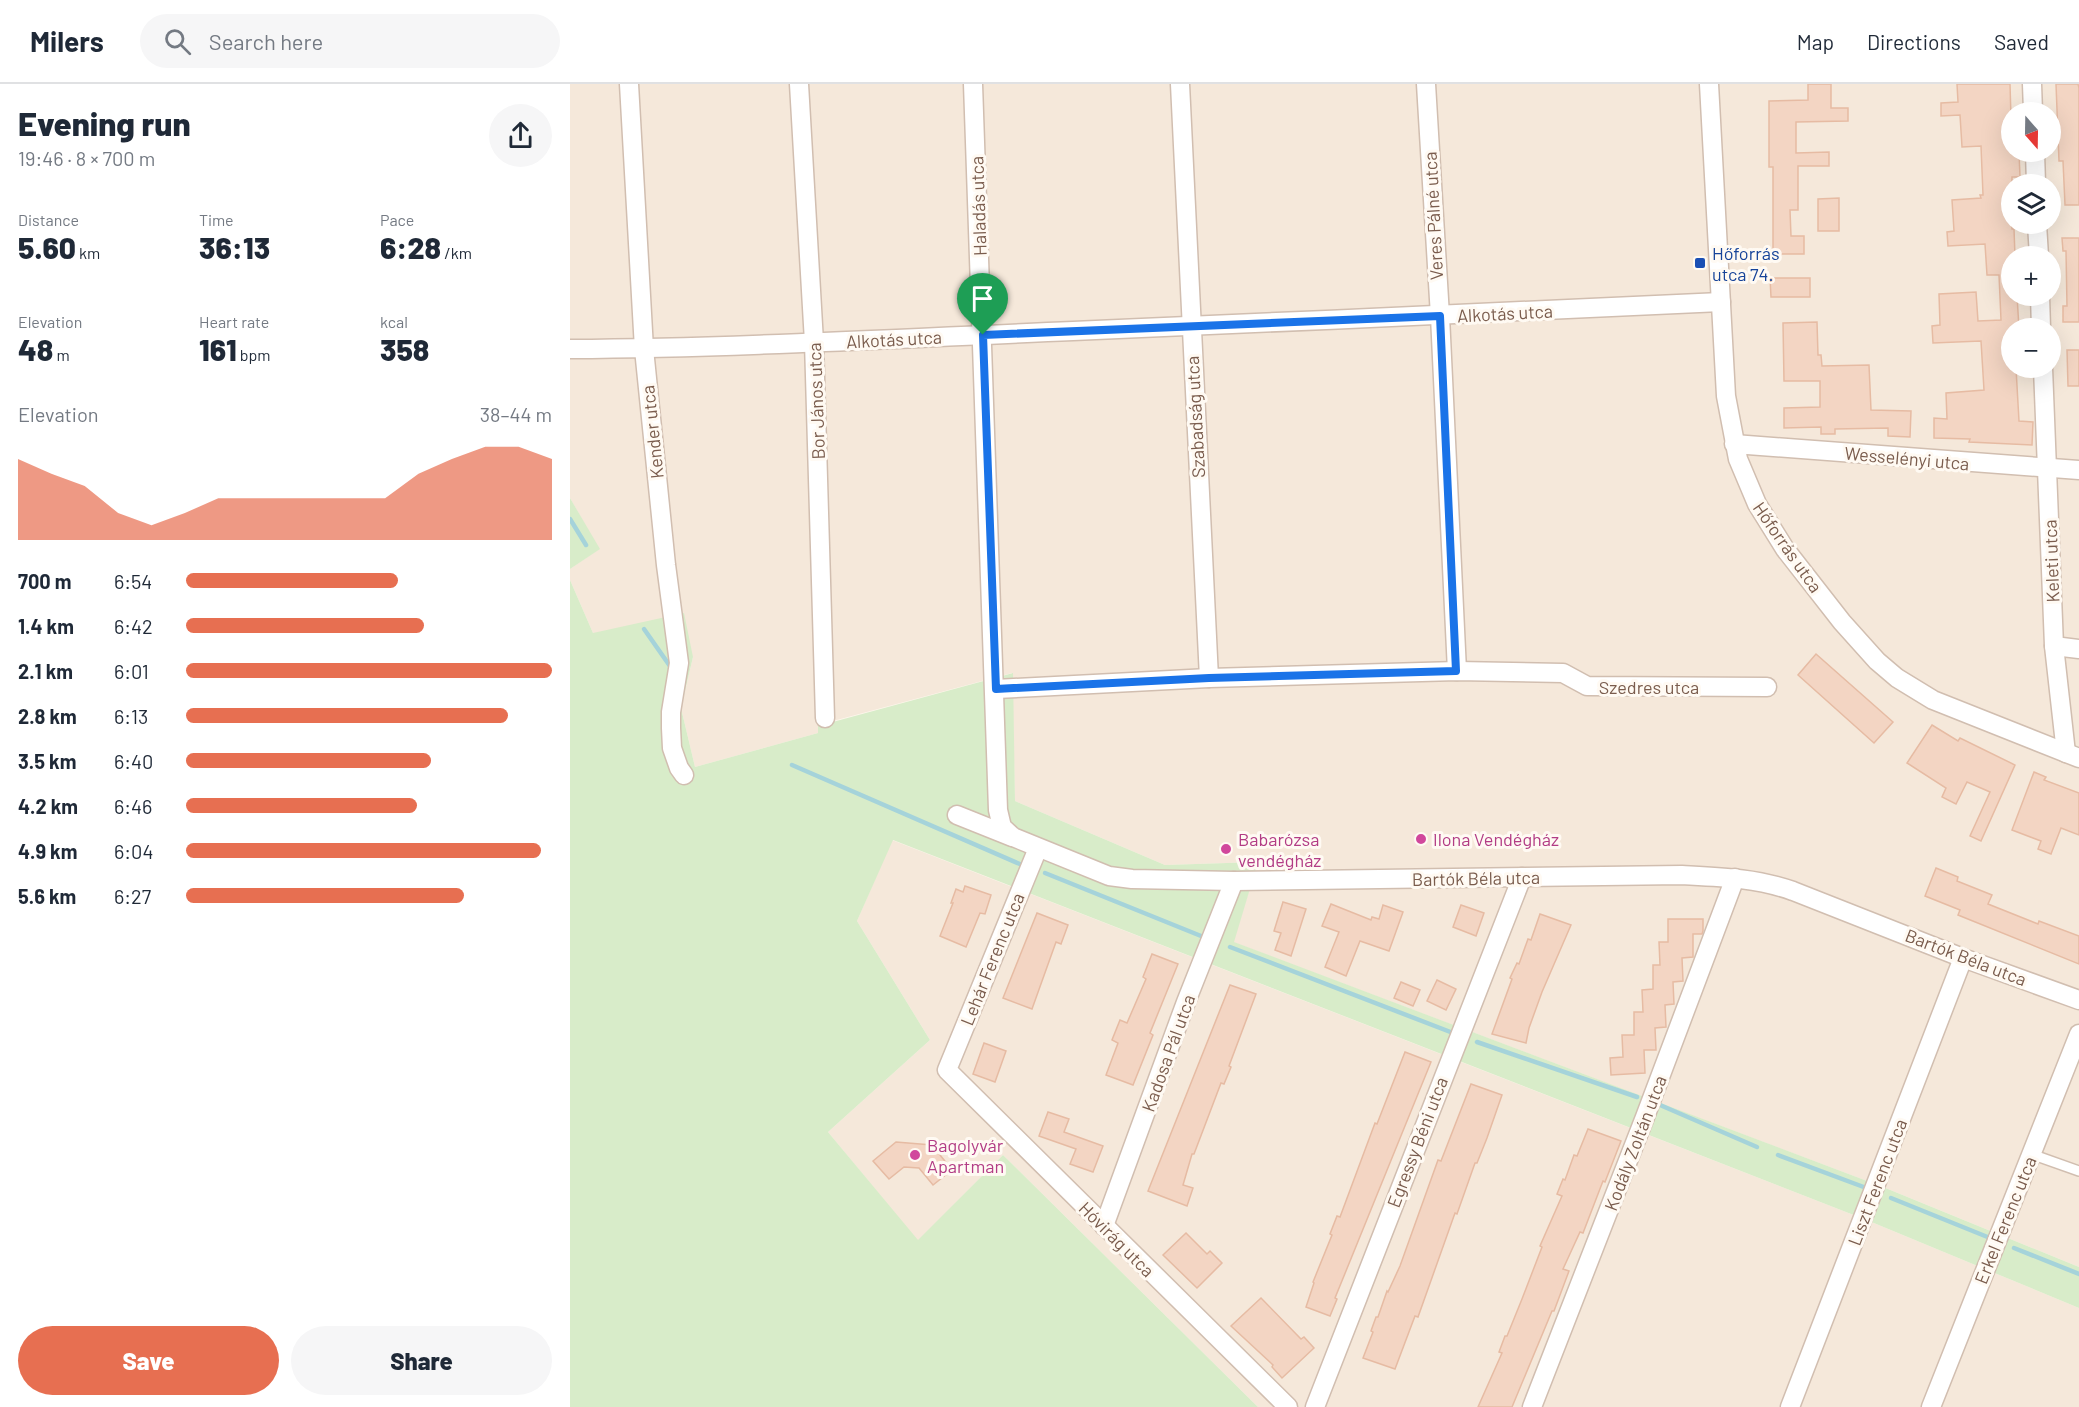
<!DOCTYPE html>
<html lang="en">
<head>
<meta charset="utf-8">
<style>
	:root { --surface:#fff; --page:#f6f6f7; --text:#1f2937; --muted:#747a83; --line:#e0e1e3; --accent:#e76f51 }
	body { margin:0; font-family:Barlow,sans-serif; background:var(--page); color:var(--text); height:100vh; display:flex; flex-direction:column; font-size:22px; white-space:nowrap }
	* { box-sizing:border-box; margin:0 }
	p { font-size:20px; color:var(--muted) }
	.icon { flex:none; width:33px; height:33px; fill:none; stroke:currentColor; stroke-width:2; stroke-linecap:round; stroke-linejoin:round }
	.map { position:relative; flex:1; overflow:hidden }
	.panel { display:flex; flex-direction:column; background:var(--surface); width:570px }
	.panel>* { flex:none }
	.needle { width:39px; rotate:160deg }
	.controls { position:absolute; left:1431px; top:18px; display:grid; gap:12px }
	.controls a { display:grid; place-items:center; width:60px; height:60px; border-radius:50%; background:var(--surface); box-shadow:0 6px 24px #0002; font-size:30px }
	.pin { position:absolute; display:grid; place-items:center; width:51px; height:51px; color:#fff; margin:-62px -26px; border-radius:50% 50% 50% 0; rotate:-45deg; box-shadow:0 0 6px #0007 }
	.pin .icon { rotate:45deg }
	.round { display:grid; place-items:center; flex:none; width:63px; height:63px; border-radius:32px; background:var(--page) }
	.overview { display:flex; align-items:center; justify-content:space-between; height:102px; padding:0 18px }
	h1 { font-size:33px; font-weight:800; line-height:45px }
	.stats { display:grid; grid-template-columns:repeat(3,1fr); gap:9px; height:102px; padding:6px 18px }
	.stats div { display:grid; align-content:center }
	.stats b { font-size:30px; font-weight:800 }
	.stats small { font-size:16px; font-weight:400 }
	.stats p { font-size:16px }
	.chart { height:168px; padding:12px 18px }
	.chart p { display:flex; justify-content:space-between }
	.chart svg { width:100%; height:108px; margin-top:6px; fill:var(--accent); opacity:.7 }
	.primary-button { display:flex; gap:12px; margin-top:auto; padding:12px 18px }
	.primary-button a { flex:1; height:69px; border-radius:36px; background:var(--accent); color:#fff; font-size:24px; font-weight:800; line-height:69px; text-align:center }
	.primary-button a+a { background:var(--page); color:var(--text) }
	ul { padding:0 18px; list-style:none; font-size:20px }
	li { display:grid; grid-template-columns:96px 72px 1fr; align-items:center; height:45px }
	li i { height:15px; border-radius:8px; background:var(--accent) }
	header { display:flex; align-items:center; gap:36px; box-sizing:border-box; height:84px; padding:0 30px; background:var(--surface); border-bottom:2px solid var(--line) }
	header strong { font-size:28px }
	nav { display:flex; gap:33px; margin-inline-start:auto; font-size:21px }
	.search { width:420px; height:54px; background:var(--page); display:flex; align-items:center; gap:15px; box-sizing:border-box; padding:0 21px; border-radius:33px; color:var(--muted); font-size:22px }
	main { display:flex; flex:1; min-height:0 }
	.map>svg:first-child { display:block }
	.residential { fill:#f5e8da; fill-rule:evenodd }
	.green { fill:#d8ecc9 }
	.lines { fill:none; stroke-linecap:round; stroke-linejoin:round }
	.stream { stroke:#a5d3da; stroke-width:4.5 }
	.building { fill:#f3d5c3; stroke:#e6bba3; stroke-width:1.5 }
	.service-casing { stroke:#d1beb0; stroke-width:12 }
	.minor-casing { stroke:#d1beb0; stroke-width:21 }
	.service { stroke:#fff; stroke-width:9 }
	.minor { stroke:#fff; stroke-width:18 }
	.route-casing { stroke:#fff; stroke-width:12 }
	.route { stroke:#1a73e8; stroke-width:8 }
	.transit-dot { fill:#1a4fb4; stroke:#fffaf3; stroke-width:2 }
	.hotel-dot { fill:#d1479c; stroke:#fffaf3; stroke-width:2 }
	.labels { text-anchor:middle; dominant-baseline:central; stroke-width:6; stroke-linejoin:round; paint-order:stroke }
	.street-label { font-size:18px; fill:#7a5c4d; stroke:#fffaf3 }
	.transit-label { font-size:18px; fill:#164399; stroke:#fffaf3; text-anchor:start }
	.hotel-label { font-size:18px; fill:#b23c85; stroke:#fffaf3; text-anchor:start }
</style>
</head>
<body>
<header>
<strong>Milers</strong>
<div class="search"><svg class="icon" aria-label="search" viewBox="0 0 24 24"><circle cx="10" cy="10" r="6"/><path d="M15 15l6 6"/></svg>Search here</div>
<nav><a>Map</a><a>Directions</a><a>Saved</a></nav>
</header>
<main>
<section class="panel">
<div class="overview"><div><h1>Evening run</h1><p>19:46 · 8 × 700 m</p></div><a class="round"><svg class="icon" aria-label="share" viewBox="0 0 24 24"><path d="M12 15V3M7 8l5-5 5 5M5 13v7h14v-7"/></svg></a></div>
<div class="stats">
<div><p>Distance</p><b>5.60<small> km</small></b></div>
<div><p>Time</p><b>36:13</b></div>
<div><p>Pace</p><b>6:28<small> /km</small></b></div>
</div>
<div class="stats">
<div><p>Elevation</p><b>48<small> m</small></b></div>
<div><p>Heart rate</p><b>161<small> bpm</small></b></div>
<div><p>kcal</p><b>358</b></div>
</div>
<div class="chart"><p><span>Elevation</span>38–44 m</p>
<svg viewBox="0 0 160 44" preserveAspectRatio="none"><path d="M0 44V11L10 17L20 22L30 33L40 38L50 33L60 27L70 27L80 27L90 27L100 27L110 27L120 17L130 11L140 6L150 6L160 11V44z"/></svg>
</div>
<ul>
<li><b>700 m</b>6:54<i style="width:58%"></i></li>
<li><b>1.4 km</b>6:42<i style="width:65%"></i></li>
<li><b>2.1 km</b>6:01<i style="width:100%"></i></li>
<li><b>2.8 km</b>6:13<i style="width:88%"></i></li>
<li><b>3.5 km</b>6:40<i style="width:67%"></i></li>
<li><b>4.2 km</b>6:46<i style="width:63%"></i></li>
<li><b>4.9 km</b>6:04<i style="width:97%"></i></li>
<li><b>5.6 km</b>6:27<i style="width:76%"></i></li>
</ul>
<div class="primary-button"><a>Save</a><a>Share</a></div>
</section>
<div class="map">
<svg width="1509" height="1323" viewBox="0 0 1509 1323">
	<rect width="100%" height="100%" fill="#fdf6ec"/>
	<g class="residential">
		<path d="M0,0H1509V1183L1313,1103L663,858L688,778L595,781L445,717L442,589L248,641V649L125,683L111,624L123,573L23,549L0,496V485L29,465L0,414ZM1442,28H1480V68H1442ZM1442,100H1480V140H1442ZM1442,172H1480V212H1442ZM1442,244H1480V284H1442Z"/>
		<path d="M322,756L1299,1137L1509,1224V1323H688L433,1071L348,1157L258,1048L360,956L287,837Z"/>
	</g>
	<g class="green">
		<path d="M0,414L30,465L0,485Z"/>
		<path d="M0,496L23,549L114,529L123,573L111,624L125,683L248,649V642L443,589L445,717L595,781L688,778L664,858L1313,1103L1509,1183V1224L1299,1137L323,756L287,837L360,956L258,1048L348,1156L433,1071L688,1323H0Z"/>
	</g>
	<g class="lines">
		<g class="stream">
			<path d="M0,435L16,461"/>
			<path d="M74,545L102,585"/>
			<path d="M222,681L452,781"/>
			<path d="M475,789L636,854"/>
			<path d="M660,863L883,949"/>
			<path d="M907,958L1067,1013"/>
			<path d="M1090,1021L1187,1063"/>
			<path d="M1208,1071L1299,1105"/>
			<path d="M1321,1114L1420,1154"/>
			<path d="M1444,1164L1509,1190"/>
		</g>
	</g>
	<g class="building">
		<path d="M1238,0H1261V24H1278V37L1226,38V69L1259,68V82H1228V126H1220L1221,152H1234V170H1203V83H1199V17L1238,16Z"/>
		<path d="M1387,0H1440L1442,68H1449L1450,93H1442V145H1444L1445,172H1442V212H1447L1449,244H1442V284H1446L1449,337L1463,338L1462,361L1399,358L1400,355L1364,354V334L1377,335L1376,309L1414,306L1411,257L1363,259L1362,242L1370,241L1369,210L1406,208L1408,237L1431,236L1429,191H1417L1415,160L1378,162L1377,148L1384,147L1382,116L1411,114L1410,111H1413L1411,62L1392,63L1390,31L1371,32V19L1388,18Z"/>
		<path d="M1486,0H1508L1509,4V121H1495L1493,77H1489Z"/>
		<path d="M1269,114V147H1248V115Z"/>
		<path d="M1492,154H1509V238H1493V222H1497L1496,167H1493Z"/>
		<path d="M1200,194H1240V213H1201Z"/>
		<path d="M1247,238L1248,271H1251L1252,282L1299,281L1301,326L1341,327L1340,353L1318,352V344L1265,345V350H1251V343L1214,344V324L1250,323V297H1214L1213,239Z"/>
		<path d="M1497,266H1509V302H1498Z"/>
		<path d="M1246,570L1323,638L1304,659L1228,591Z"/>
		<path d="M1362,641L1388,657L1390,654L1445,681L1411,757L1400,752L1420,708L1397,698L1386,720L1372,713L1376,704L1337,679Z"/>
		<path d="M1464,688L1476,693L1474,696L1509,709V751L1491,744L1481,770L1468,765L1471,757L1442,746Z"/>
		<path d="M1366,784L1388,793L1387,797L1422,811L1418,820L1468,840L1469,837L1509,852V880L1388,831L1390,826L1355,812Z"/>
		<path d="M395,802L421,811L415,830L410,829L396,863L370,852L383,819H381L386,805L393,808Z"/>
		<path d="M713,818L736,825L721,872L705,866L711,849L704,847Z"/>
		<path d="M761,820L801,836L802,833L809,835L813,821L833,828L819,867L790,857L776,892L755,883L769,848L752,842Z"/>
		<path d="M891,821L914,829L906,852L883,843Z"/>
		<path d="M467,829L498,841L491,860L486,858L462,925L433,914Z"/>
		<path d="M970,830L1001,841L972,908L959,944L956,959L922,950L942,895L940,894L947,879L949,880L958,855L961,856Z"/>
		<path d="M1098,835H1133V847L1132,850H1123V873L1112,874L1113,897L1103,898L1104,920L1095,921L1096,943L1085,944L1086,966H1074L1075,989L1041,991L1040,974L1053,973L1052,951H1064V928H1073L1072,906L1083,905V881H1090L1089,858H1098Z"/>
		<path d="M582,870L608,880L580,949L583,951L563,1001L536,991L548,959L542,956L550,936L557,939L576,895L573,893Z"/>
		<path d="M867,896L886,905L876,926L857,917Z"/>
		<path d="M831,898L850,906L843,922L824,914Z"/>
		<path d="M660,901L686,910L659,982L661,983L654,1000L651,999L624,1070H622L613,1101L623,1104L617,1122L578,1107Z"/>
		<path d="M414,959L436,967L425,998L403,990Z"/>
		<path d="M835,968L861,978L765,1214L767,1215L760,1232L736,1223L744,1199L743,1198L762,1151L760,1150L767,1132L770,1133L805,1039L807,1040Z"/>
		<path d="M901,1000L932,1011L917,1054L907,1079H905L887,1130L885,1129L848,1233L845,1232L825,1285L793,1274L803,1248L801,1247L806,1233H808L817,1207L818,1208L830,1182L868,1076L871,1077Z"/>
		<path d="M478,1028L499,1035L494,1048L533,1062L523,1088L500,1080L506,1065L469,1052Z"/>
		<path d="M1018,1045L1051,1057L1035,1098L1033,1097L1013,1149L1010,1148L993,1185L999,1187L984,1227H982L942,1323H908L932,1269L929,1268L935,1252H937L952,1215L972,1163L970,1162L992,1112L987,1110L993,1095L995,1096L1004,1071L1007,1072Z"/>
		<path d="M326,1058L362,1061L382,1086L363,1101L349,1084L334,1083L319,1095L303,1077Z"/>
		<path d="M616,1149L637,1170L640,1167L652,1179L627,1204L593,1171Z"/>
		<path d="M691,1214L731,1255L734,1253L744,1264L712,1294L702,1283L703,1281L661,1242Z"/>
	</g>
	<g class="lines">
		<defs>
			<path id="service" d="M1461,1070L1509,1087"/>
			<g id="minor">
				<path d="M59,0L74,265L96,481L109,579L101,628V644L102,664L109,684L114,691"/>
				<path d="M229,0L244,258L255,634"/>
				<path d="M403,0L428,726L432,743L443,753L539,792L562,795L664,797L1112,791C1150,793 1187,794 1223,807L1393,874L1509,916"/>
				<path d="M610,0L639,594"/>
				<path d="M856,0L870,232L887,587"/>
				<path d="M1139,0L1156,312L1168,375L1187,420L1215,465L1272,538L1307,577L1327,594L1363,616L1509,674"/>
				<path d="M1462,0L1463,28"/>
				<path d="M1465,68L1466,100"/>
				<path d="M1467,140L1469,172"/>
				<path d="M1470,212L1471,244"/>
				<path d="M0,265C168,264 336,254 503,247C719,237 935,229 1151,218"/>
				<path d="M1473,284L1484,562L1496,669"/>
				<path d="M1164,360L1509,386"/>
				<path d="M1484,562L1509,565"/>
				<path d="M426,605L639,594L887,587L993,589L1017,602L1197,603"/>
				<path d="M387,731L442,753"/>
				<path d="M468,764L377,986L718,1323"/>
				<path d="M534,1142L616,918L664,797"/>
				<path d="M745,1323L952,793"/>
				<path d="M962,1323L1075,1033L1165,794"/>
				<path d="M1220,1323L1393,874"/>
				<path d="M1361,1323L1509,950"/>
			</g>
		</defs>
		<use href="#service" class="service-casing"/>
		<use href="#minor" class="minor-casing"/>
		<use href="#service" class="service"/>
		<use href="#minor" class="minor"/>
	</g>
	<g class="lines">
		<defs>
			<path id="route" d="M870,232L886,587L639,594L426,605L413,251Z"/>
		</defs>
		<use href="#route" class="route-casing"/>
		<use href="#route" class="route"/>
	</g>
	<rect class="transit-dot" x="1124" y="173" width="12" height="12" rx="3"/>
	<g class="hotel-dot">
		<circle cx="851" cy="755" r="6"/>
		<circle cx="656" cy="765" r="6"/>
		<circle cx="345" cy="1071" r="6"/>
	</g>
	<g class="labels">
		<g class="street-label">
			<text transform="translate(408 122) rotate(-92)">Haladás utca</text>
			<text transform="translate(863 132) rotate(-93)">Veres Pálné utca</text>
			<text transform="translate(935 229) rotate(-3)">Alkotás utca</text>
			<text transform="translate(324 255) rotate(-3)">Alkotás utca</text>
			<text transform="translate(246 317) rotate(-92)">Bor János utca</text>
			<text transform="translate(625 333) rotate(-93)">Szabadság utca</text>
			<text transform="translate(82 348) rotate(-96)">Kender utca</text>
			<text transform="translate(1337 374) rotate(5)">Wesselényi utca</text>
			<text transform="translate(1218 463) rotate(55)">Hőforrás utca</text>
			<text transform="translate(1481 477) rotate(-92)">Keleti utca</text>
			<text x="1079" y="603">Szedres utca</text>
			<text transform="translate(906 794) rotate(-1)">Bartók Béla utca</text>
			<text transform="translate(1396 873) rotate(21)">Bartók Béla utca</text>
			<text transform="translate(422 875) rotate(-68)">Lehár Ferenc utca</text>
			<text transform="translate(598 969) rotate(-70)">Kadosa Pál utca</text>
			<text transform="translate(847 1058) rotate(-69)">Egressy Béni utca</text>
			<text transform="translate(1065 1059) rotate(-69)">Kodály Zoltán utca</text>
			<text transform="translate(1307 1098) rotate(-69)">Liszt Ferenc utca</text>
			<text transform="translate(1435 1136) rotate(-68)">Erkel Ferenc utca</text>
			<text transform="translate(547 1155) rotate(45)">Hóvirág utca</text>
		</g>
		<g class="transit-label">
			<text x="1142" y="169">Hőforrás<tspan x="1142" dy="21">utca 74.</tspan></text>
		</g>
		<g class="hotel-label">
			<text x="668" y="755">Babarózsa<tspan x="668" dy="21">vendégház</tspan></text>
			<text x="863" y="755">Ilona Vendégház</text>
			<text x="357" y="1061">Bagolyvár<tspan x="357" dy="21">Apartman</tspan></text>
		</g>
	</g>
</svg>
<div class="controls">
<a><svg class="needle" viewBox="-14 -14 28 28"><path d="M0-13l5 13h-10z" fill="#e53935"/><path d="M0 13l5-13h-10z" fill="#747a83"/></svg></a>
<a><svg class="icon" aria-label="layers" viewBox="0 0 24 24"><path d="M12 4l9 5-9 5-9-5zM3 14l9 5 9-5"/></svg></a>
<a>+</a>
<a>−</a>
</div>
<div class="pin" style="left:413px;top:251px;background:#1e9e55"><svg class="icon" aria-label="arrive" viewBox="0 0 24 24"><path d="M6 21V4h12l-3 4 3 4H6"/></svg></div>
</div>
</main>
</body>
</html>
